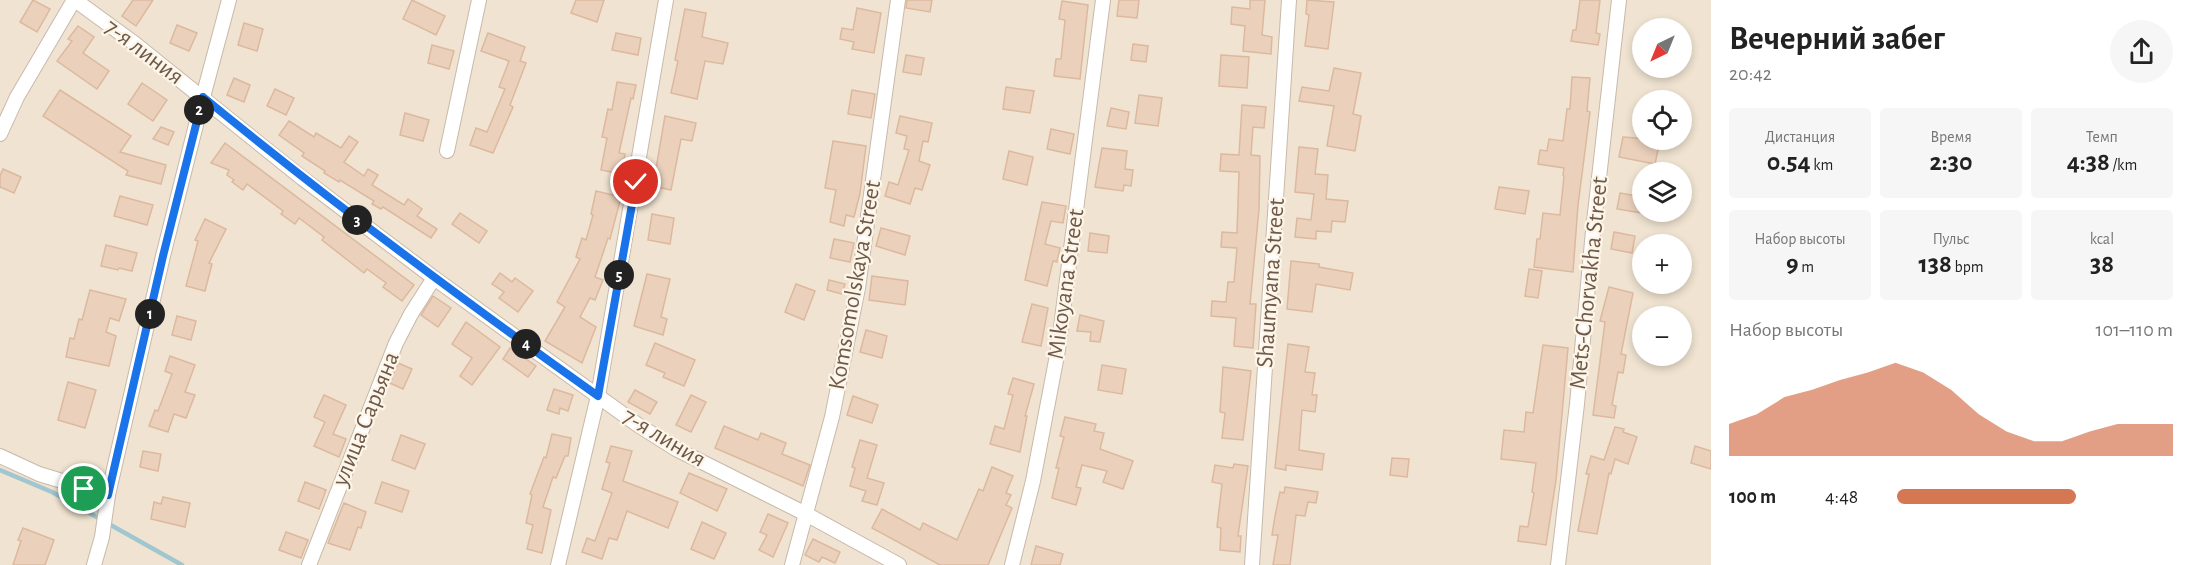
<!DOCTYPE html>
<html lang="ru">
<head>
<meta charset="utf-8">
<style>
	:root { --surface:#fff; --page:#f6f6f6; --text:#222; --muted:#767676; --accent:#d67753 }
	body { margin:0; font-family:"Alegreya Sans",sans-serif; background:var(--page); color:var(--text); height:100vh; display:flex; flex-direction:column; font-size:22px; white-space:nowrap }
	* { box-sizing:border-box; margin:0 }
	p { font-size:20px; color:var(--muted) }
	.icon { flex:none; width:33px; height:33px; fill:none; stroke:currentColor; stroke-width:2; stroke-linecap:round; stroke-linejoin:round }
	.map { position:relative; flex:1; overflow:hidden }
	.side { display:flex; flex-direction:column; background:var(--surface); width:480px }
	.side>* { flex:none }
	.needle { width:39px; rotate:223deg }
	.tools { position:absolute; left:1632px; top:18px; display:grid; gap:12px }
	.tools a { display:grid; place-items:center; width:60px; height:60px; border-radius:50%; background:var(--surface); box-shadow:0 3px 9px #0003; font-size:30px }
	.pin { position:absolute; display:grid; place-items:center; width:51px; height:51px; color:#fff; margin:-26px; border:3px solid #fff; border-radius:50%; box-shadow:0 2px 6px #0007 }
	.km { position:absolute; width:30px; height:30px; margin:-15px; border-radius:50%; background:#222; color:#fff; font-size:16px; line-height:30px; text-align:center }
	.round { display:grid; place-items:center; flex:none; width:63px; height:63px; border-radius:32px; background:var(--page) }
	.overview { display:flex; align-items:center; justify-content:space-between; height:102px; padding:0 18px }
	h1 { font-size:33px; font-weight:700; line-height:45px }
	.stats { display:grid; grid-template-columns:repeat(3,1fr); gap:9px; height:102px; padding:6px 18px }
	.stats div { display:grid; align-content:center; border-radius:6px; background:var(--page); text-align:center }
	.stats b { font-size:26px; font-weight:700 }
	.stats small { font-size:16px; font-weight:400 }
	.stats p { font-size:16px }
	.chart { height:168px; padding:12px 18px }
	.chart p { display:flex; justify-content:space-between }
	.chart svg { width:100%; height:108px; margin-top:6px; fill:var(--accent); opacity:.7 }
	ul { padding:0 18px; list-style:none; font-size:20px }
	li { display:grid; grid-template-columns:96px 72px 1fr; align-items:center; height:45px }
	li i { height:15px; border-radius:8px; background:var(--accent) }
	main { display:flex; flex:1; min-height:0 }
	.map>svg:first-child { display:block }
	.residential { fill:#f0e3d1; fill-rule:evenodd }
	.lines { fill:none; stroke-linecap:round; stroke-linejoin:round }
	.stream { stroke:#a0c6d0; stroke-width:4.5 }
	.building { fill:#ebd1bc; stroke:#dcb99e; stroke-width:1.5 }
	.street-casing { stroke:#c8b9aa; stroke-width:16 }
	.street { stroke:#fff; stroke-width:14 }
	.route-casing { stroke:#fff; stroke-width:12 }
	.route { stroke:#1a73e8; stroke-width:8 }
	.labels { text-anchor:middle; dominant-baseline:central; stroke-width:4.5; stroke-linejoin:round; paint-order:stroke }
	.street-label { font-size:24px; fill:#6d594b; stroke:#fdf5e7 }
</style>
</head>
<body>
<main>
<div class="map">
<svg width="1711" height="565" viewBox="0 0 1711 565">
	<rect width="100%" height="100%" fill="#f9f1e1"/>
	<path class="residential" d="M0,0H1711V565H0ZM1642,28H1682V68H1642ZM1642,100H1682V140H1642ZM1642,172H1682V212H1642ZM1642,244H1682V284H1642ZM1642,316H1682V356H1642Z"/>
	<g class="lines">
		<path class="stream" d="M0,470L52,492L182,565"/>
	</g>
	<g class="building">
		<path d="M33,0L50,9L37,32L20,22Z"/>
		<path d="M133,0H153L136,26L122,16Z"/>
		<path d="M412,0L445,16L436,35L403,19Z"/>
		<path d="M576,0H604L597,22L571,13Z"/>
		<path d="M907,0H932L930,12L906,8Z"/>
		<path d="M1119,0H1139L1137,18L1117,16Z"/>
		<path d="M1250,0H1265L1262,35L1272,37L1271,54L1243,51L1245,26L1231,24L1232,7L1250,9Z"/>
		<path d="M1307,0L1334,2L1328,49L1305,46L1309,15L1306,14Z"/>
		<path d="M1580,0H1600L1596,33L1600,34L1598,45L1571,41L1573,30H1576Z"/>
		<path d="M1062,1L1088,5L1080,79L1054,76L1056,59H1061L1065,20L1059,19Z"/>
		<path d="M857,8L881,13L874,53L852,49L854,42L840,39L842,28L853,30Z"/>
		<path d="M685,9L706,13L702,37L728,43L723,64L705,61L697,99L671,93L678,61L675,60Z"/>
		<path d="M244,23L263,29L257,51L238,45Z"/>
		<path d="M177,25L197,33L189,51L170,43Z"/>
		<path d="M78,26L94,37L83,53L109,71L97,89L57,61L72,41L68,39Z"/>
		<path d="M488,33L525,47L520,61L526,63L510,105L513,107L493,153L470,145L476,128L487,132L505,89L499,87L509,61L481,51Z"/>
		<path d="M616,33L641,38L638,55L612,50Z"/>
		<path d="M1133,44L1148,46L1146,62L1131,60Z"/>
		<path d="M432,45L454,51L449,69L428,63Z"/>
		<path d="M906,55L924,58L921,75L903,72Z"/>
		<path d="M1221,55L1249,57L1247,88L1219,86Z"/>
		<path d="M1334,68L1361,73L1353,114L1361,116L1355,151L1327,146L1334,106L1299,101L1302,87L1329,91Z"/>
		<path d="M1572,77L1590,78L1587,111L1590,112L1578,205L1573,272L1534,267L1537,239H1540L1543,213L1560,215L1564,176L1563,175L1564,168L1538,164L1540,150L1547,151L1549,139L1563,141L1567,109H1570Z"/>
		<path d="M234,78L250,85L244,102L227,95Z"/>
		<path d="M617,82L636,85L633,99L631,98L619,153L625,154L621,174L601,170L607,138L602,137L608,109L612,110Z"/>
		<path d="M142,83L167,100L153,121L128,104Z"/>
		<path d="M1006,87L1034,91L1030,113L1003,109Z"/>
		<path d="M275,89L294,98L286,115L267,106Z"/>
		<path d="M60,90L131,136L120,152L166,165L161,184L126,175L128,171L43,116Z"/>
		<path d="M852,90L875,94L871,118L848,114Z"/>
		<path d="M1139,95L1162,98L1158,126L1135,123Z"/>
		<path d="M1242,105L1266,107L1264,128L1253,127L1251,155L1260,156L1259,209L1250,304H1256L1253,348L1234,346L1236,318L1211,316L1212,301L1226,302L1228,282H1234L1237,248L1221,247L1222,232L1237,233L1239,172L1220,171L1221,154L1239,155Z"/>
		<path d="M1111,108L1129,112L1126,129L1107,126Z"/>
		<path d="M405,113L429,120L423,141L400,135Z"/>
		<path d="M665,116L696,123L692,141L681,139L671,190L653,186Z"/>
		<path d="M900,116L932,123L928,142L923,141L919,161L930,165L922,190L915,188L910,204L885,196L889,182L898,185L909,150L904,149L907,136L896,133Z"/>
		<path d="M289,121L314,137L316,133L341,148L349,136L358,142L344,162L364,176L368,169L378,175L372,185L404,205L408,199L422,209L417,216L437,229L431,238L383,207L381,209L372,204L374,201L340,180L339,182L324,173L325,171L302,156L304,153L279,135Z"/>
		<path d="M161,127L174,132L168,145L153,139Z"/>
		<path d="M1051,129L1074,134L1070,154L1047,149Z"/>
		<path d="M1623,137L1660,140L1655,164L1619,157Z"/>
		<path d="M833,141L866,146L860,193L854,217L846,215L844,226L830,222L836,190L825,188Z"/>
		<path d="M225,143L414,285L402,301L383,287L386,283L367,269L364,273L322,240L324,237L299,218L295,224L281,214L283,211L247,184L243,190L232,182L234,180L227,175L229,170L211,163Z"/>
		<path d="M1299,147L1318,149L1315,174L1328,175L1326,199L1348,201L1345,222L1332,221L1331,232L1316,231V239L1295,237L1297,218L1311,220L1314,194L1295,192Z"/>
		<path d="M1102,148L1127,151L1125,169L1133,170L1131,186L1124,185L1123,191L1095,187Z"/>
		<path d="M1009,151L1033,157L1027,185L1003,179Z"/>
		<path d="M3,169L21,177L14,193L0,187V176Z"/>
		<path d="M1499,187L1529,191L1525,214L1495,209Z"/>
		<path d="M596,191L621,197L610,239L608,238L595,277L603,280L595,300L590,298L580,317L596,327L582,363L545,341L565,307L557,302L580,259L576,257L582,238L586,240L593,215L591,214Z"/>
		<path d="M1620,193L1642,197V213L1617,209Z"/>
		<path d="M120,196L153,205L147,225L114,216Z"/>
		<path d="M1042,202L1066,206L1063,223L1051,221L1045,244L1060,248L1057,262L1053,261L1047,286L1025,280Z"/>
		<path d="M460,213L487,231L479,243L452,224Z"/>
		<path d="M652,214L674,218L670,244L648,240Z"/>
		<path d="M205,219L226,229L209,263L212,264L205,291L186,286L198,241L195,240Z"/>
		<path d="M881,228L910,236L905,255L876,246Z"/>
		<path d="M1614,232L1635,236L1632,253L1611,249Z"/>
		<path d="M1090,233L1109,236L1107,253L1088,251Z"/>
		<path d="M834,239L854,243L850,262L830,258Z"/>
		<path d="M106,245L137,253L132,271L119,268L118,270L101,266Z"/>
		<path d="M1291,261L1319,264V267L1353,273L1350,290L1316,284L1312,312L1287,309Z"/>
		<path d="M1529,269L1542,271L1538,298L1525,296Z"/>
		<path d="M500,273L512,282L515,278L533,291L518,312L499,298L504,292L492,284Z"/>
		<path d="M647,274L670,279L661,317L667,319L663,335L634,326Z"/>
		<path d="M872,276L908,281L905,305L869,300Z"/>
		<path d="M829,280L845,284L842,294L827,290Z"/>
		<path d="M796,284L815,291L804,320L785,312Z"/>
		<path d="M1609,287L1633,293L1621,354L1626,355L1623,373L1618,372L1612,405L1616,406L1614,418L1593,415L1605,322L1600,321Z"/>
		<path d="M90,290L126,299L119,321L110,318L106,332L116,336L109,366L66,357L70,338L74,339L79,319L82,320Z"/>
		<path d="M433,296L451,308L438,327L421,315Z"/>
		<path d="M1032,304L1048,308L1041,346L1022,342Z"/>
		<path d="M1080,315L1104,321L1100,342L1090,341L1091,332L1077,331Z"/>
		<path d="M177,316L196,321L191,340L172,335Z"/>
		<path d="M466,322L500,347L472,385L460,376L472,358L452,344Z"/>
		<path d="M866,330L887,336L882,358L860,352Z"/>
		<path d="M655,343L695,360L684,386L663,377L665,373L646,365Z"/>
		<path d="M1288,344L1309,347L1305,372L1315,373L1312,395H1317L1315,412L1302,410L1299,450L1324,454L1322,470L1286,465V470L1275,468Z"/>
		<path d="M1543,345L1568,348L1556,480L1546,545L1518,541L1520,526L1528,527L1534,493L1532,492L1536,463L1501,459L1504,430L1524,432L1526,412L1533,413Z"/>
		<path d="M510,348L536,366L528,377L503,359Z"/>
		<path d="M170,356L195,365L185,392L195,395L186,418L174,414L168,432L149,426L155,410L158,411L172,374L165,371Z"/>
		<path d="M398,363L412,369L403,389L390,383Z"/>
		<path d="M1102,365L1126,369L1122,394L1098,390Z"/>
		<path d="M1223,367L1251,371L1243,440L1222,438L1225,413L1220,412Z"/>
		<path d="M1013,378L1034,384L1025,416H1027L1020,452L990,444L995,426L1004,429L1013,395L1008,394Z"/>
		<path d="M68,382L96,390L85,428L58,420Z"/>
		<path d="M554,389L573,395L568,411L560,408L559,414L547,410Z"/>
		<path d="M635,390L657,402L650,414L628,402Z"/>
		<path d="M324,395L346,405L333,434L346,439L339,457L314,446L325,422L314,417Z"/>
		<path d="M691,395L706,402L691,432L676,425Z"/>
		<path d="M853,396L878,405L872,423L847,415Z"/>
		<path d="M1065,417L1096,424L1094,431L1104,433L1100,449L1133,461L1123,489L1103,482L1107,471L1082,465L1076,487L1081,488L1076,505L1052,498L1059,468H1056L1064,437L1060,436Z"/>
		<path d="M724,426L758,440L761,433L786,443L782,454L810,465L803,486L715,448Z"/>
		<path d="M1615,427L1624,429L1623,432L1637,437L1628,464L1615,459L1611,474L1609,473L1597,534L1578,531L1589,474H1586L1591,456L1604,460Z"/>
		<path d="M552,434L571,438L568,456H565L556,478L553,477L543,507L551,510L542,553L527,549L533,525L526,523L532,495L530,494L544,457L546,458Z"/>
		<path d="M401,435L425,444L415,469L392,460Z"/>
		<path d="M860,440L877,445L867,478L884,483L877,505L862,501L866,491L850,486L855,468L852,467Z"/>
		<path d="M611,446L632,451L623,481L678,502L668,528L627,511L617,540L609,538L602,559L582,552L587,538L595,541L612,493L602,489L610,463L606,462Z"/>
		<path d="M1695,446L1711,451V469L1691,463Z"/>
		<path d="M143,451L161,454L158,471L140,467Z"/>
		<path d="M1392,458L1409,459L1407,477L1390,475Z"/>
		<path d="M1234,464L1248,466L1238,536H1241L1240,552L1220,550L1221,528L1217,527L1222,484L1212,482L1215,465L1233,468Z"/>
		<path d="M992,467L1013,476L1006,493L1011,495L1006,505L1012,508L988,565H940L872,528L882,509L920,530L923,523L957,540L979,489L983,491Z"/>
		<path d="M689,473L727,489L717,511L680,493Z"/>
		<path d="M305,482L326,490L319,509L298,501Z"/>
		<path d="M382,482L409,491L402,512L375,503Z"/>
		<path d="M1285,487L1318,492L1316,503L1308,502L1305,516L1296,515L1290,565H1273L1278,535H1272L1275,516L1280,492L1284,493Z"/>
		<path d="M163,497L190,503L185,527L151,519L154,502L161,504Z"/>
		<path d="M344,503L366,512L361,528L358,527L350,550L328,543Z"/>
		<path d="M768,514L788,523L773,557L759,550L767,535L760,532Z"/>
		<path d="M702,522L726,533L714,559L691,549Z"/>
		<path d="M23,528L54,540L45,565H13L21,541L18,540Z"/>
		<path d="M286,532L308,540L301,558L279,550Z"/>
		<path d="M813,539L840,552L835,563L822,557L819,562L805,555Z"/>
		<path d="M1036,546L1063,554L1060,565H1031Z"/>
	</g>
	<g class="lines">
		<defs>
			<g id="street">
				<path d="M75,0L134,43L302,178L434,278L638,425L676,449L806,514L899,565"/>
				<path d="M0,134L17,97L74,0"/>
				<path d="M447,151L479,0"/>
				<path d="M0,456L39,474L108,495"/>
				<path d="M94,565L102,537L108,495L163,256L203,97L229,0"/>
				<path d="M309,565L396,343L411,314L434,278"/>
				<path d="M558,565L598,396L666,0"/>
				<path d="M792,565L832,417L858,288L898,0"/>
				<path d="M1012,565L1033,481L1058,350L1103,0"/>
				<path d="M1252,565L1289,0"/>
				<path d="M1558,565L1577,404L1593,231L1619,0"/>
			</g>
		</defs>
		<use href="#street" class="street-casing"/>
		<use href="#street" class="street"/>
	</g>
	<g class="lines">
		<defs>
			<path id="route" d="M84,489L108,495L163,256L203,97C331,202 463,300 598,396L636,182"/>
		</defs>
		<use href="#route" class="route-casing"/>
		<use href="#route" class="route"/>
	</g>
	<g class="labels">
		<g class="street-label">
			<text transform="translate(144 52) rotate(37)">7-я линия</text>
			<text transform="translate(1271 283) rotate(-86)">Shaumyana Street</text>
			<text transform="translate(1589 283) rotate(-84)">Mets-Chorvakha Street</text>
			<text transform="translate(1066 284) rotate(-82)">Mikoyana Street</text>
			<text transform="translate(855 285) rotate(-80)">Komsomolskaya Street</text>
			<text transform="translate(366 419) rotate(-68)">улица Сарьяна</text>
			<text transform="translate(664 438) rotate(31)">7-я линия</text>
		</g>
	</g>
</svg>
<div class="tools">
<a><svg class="needle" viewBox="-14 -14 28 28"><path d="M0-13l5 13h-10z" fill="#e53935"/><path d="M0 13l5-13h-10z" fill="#767676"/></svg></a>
<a><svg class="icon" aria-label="locate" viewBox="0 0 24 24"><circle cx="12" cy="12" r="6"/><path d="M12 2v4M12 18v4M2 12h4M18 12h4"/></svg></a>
<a><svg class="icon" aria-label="layers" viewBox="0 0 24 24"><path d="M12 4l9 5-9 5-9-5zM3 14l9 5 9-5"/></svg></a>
<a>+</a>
<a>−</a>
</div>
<div class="pin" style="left:84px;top:489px;background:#1e9e55"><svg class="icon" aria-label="arrive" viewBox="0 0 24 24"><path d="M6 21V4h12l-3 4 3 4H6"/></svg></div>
<div class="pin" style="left:636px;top:182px;background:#d93025"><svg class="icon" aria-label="check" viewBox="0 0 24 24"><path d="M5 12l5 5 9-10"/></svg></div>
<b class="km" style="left:150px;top:314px">1</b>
<b class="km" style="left:199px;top:110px">2</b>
<b class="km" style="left:357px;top:220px">3</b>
<b class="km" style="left:526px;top:344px">4</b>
<b class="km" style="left:619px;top:275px">5</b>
</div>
<section class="side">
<div class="overview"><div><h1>Вечерний забег</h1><p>20:42</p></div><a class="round"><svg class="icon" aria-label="share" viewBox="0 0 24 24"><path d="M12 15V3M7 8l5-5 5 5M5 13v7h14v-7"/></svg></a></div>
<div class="stats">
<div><p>Дистанция</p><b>0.54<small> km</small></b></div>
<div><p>Время</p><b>2:30</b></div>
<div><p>Темп</p><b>4:38<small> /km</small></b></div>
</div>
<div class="stats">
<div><p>Набор высоты</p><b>9<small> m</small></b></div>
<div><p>Пульс</p><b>138<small> bpm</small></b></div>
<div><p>kcal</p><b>38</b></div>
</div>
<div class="chart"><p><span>Набор высоты</span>101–110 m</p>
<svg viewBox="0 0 160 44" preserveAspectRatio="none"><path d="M0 44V31L10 27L20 20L30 17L40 13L50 10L60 6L70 10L80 17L90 27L100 34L110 38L120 38L130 34L140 31L150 31L160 31V44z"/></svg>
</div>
<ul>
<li><b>100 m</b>4:48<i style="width:65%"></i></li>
</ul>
</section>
</main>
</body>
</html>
